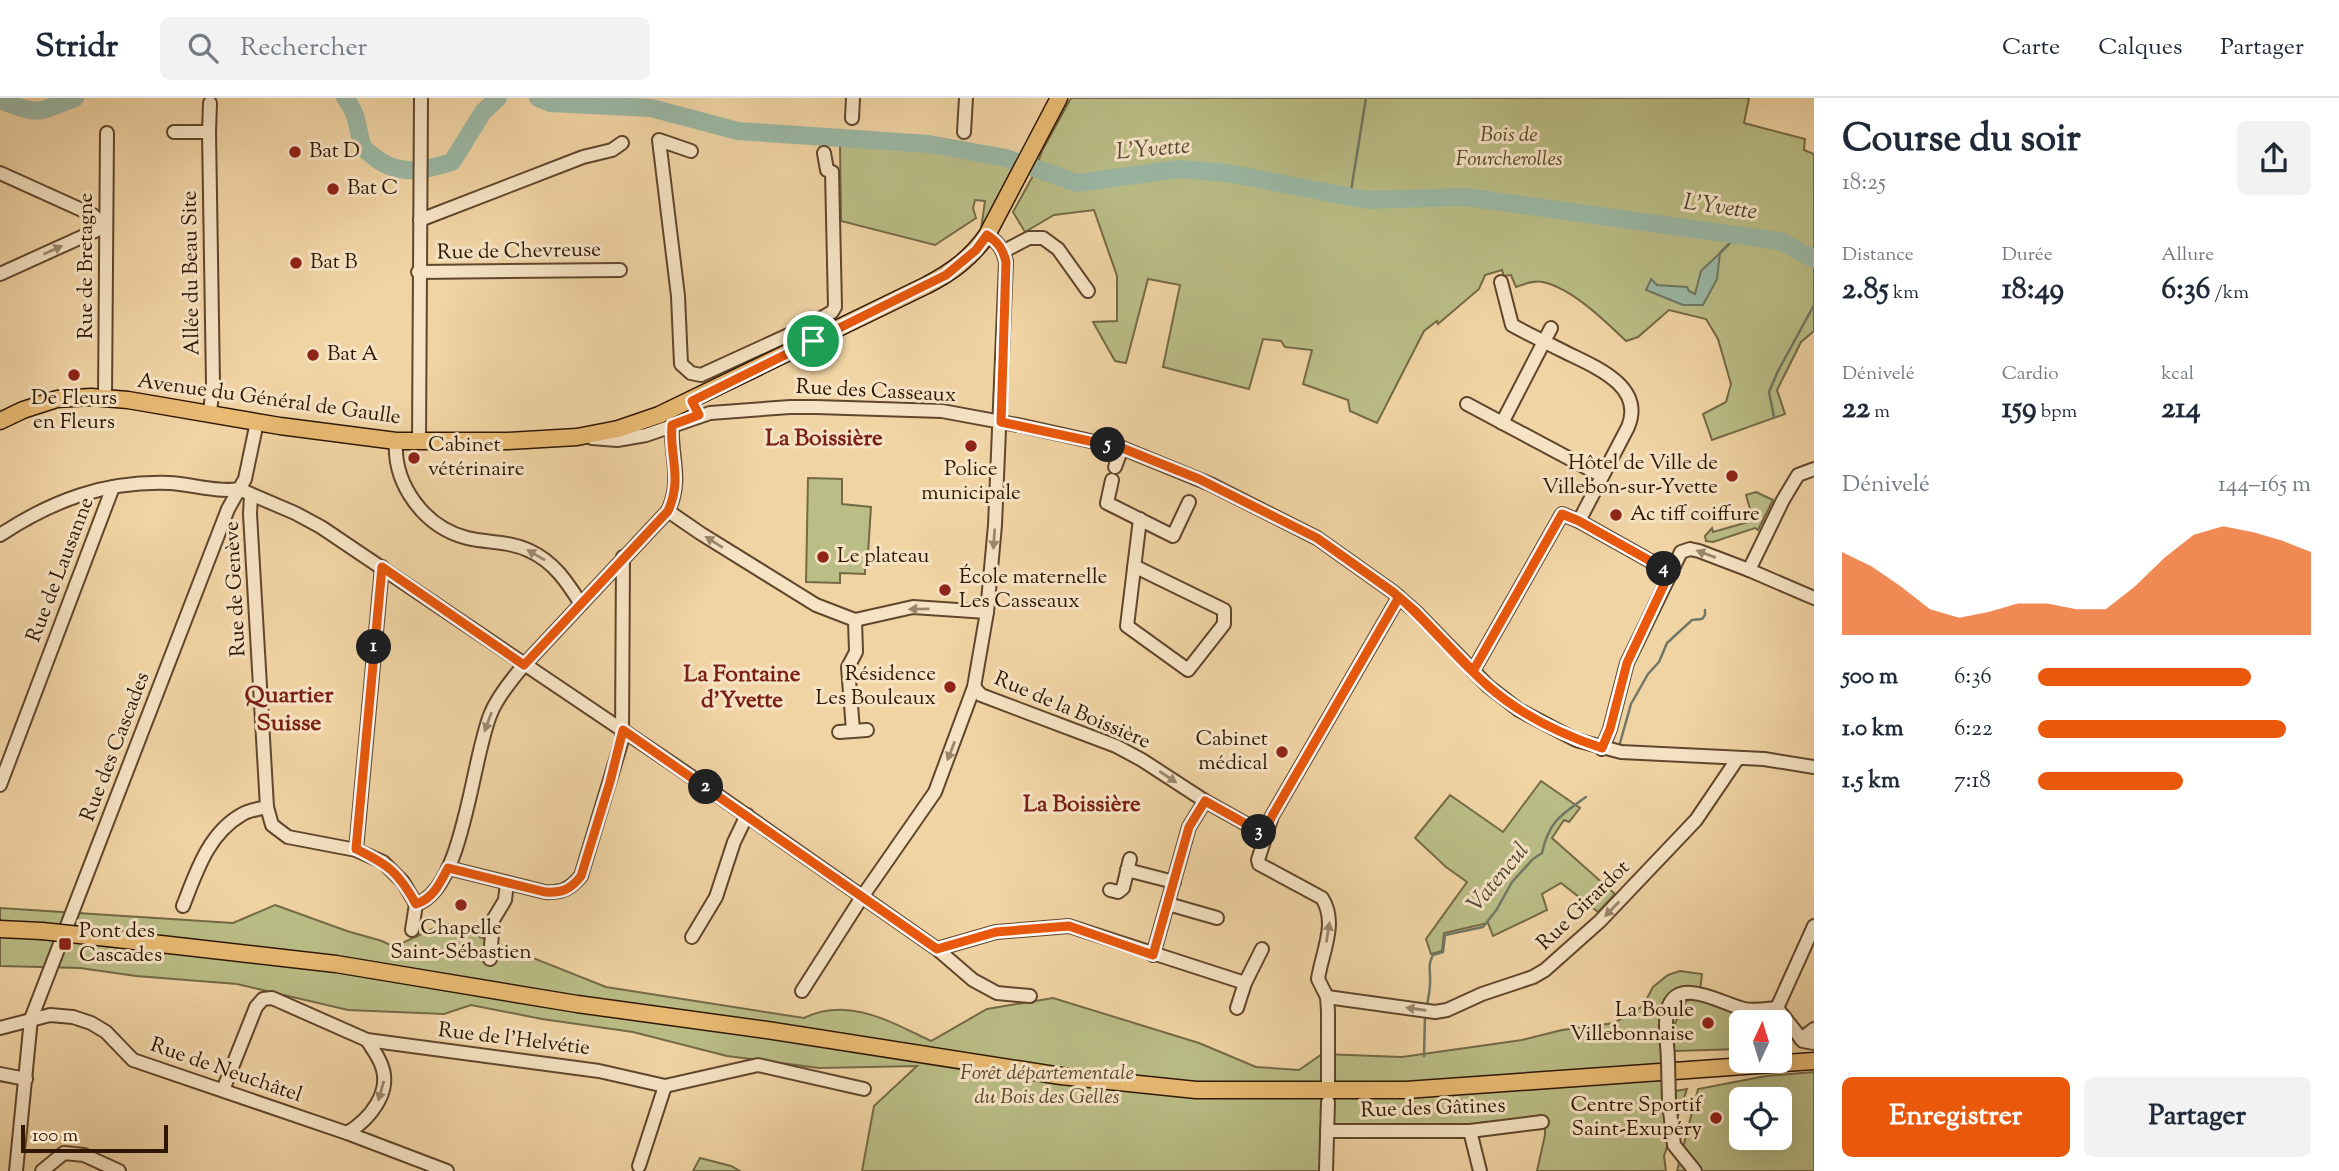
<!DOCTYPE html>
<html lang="fr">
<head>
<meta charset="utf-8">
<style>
	:root { --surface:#fff; --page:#f2f2f3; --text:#1f2937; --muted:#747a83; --line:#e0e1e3; --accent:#ea580c }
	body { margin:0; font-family:"Sorts Mill Goudy",serif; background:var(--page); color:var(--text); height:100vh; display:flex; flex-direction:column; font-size:26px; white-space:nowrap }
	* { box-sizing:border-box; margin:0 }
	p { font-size:23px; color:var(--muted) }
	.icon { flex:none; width:38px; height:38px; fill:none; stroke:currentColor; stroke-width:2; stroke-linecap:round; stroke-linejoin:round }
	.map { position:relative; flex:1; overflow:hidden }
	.details { display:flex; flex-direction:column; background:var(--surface); width:525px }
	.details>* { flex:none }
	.needle { width:46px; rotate:4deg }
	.controls { position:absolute; left:1729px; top:912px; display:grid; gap:14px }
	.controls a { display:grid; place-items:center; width:63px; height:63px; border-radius:10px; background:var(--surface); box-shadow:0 7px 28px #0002; font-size:35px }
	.scale { position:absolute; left:21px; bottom:18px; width:147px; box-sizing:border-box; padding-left:7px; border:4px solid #2f1704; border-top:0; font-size:19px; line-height:24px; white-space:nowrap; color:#2f1704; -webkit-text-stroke:5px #f6e3c4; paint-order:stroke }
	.pin { position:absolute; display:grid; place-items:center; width:60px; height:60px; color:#fff; margin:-30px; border:4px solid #fff; border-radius:50%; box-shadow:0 2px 7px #0007 }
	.km { position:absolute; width:35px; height:35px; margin:-18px; border-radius:50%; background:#222; color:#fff; font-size:19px; line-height:35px; text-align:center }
	.round { display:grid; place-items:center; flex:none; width:74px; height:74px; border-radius:10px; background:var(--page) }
	.summary { display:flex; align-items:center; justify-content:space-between; height:119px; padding:0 28px }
	h1 { font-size:38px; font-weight:800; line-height:52px }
	.stats { display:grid; grid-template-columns:repeat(3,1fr); gap:10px; height:119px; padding:7px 28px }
	.stats div { display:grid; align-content:center }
	.stats b { font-size:30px; font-weight:800 }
	.stats small { font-size:19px; font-weight:400 }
	.stats p { font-size:19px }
	.chart { height:196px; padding:14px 28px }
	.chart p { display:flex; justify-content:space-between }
	.chart svg { width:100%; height:126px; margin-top:7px; fill:var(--accent); opacity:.7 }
	.action { display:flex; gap:14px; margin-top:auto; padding:14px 28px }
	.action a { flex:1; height:80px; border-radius:10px; background:var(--accent); color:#fff; font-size:28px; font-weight:800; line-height:80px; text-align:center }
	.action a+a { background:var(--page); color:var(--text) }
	ul { padding:0 28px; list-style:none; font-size:23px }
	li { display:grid; grid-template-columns:112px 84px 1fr; align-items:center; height:52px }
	li i { height:18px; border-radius:9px; background:var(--accent) }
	header { display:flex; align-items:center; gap:42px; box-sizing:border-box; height:98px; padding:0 35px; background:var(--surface); border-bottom:2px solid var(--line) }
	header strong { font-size:33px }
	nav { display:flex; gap:38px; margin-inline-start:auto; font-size:24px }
	.search { width:490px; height:63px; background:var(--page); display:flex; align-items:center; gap:18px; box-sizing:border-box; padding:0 24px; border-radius:10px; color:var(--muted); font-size:26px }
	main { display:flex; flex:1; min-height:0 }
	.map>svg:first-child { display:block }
	.green { fill:#babd86; stroke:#746a45; stroke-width:2; fill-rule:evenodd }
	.water { fill:#9bb8a5; stroke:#707865; stroke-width:2 }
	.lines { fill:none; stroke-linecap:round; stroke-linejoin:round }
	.stream { stroke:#707865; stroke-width:2.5 }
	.river { stroke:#9bb8a5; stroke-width:18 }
	.minor-casing { stroke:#60462c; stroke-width:16 }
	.major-casing { stroke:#2f1704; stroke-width:19 }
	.minor { stroke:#f6e3c4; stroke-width:12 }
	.major { stroke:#e8ba72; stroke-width:16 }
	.minor-bridge-casing { stroke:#60462c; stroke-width:16; stroke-linecap:butt }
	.major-bridge-casing { stroke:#2f1704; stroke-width:19; stroke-linecap:butt }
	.minor-bridge { stroke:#f6e3c4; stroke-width:12 }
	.major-bridge { stroke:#e8ba72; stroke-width:16 }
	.oneway { fill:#9c876e }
	.route-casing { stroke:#fff; stroke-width:14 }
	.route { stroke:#ea580c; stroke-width:9 }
	.poi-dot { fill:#8f2418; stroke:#f6e3c4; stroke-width:2.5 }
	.labels { text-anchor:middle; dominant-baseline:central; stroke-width:6; stroke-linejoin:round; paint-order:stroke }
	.park-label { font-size:21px; font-style:italic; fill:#59492b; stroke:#f6e3c4 }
	.poi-label { font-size:21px; fill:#2f1704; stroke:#f6e3c4; text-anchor:start }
	.street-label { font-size:21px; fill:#2f1704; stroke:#f6e3c4 }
	.water-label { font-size:23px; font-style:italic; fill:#4f4734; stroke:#f6e3c4 }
	.neighbourhood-label { font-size:23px; font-weight:bold; fill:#7a1f14; stroke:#f6e3c4 }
	.quarter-label { font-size:24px; font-weight:bold; fill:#7a1f14; stroke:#f6e3c4 }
</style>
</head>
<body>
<header>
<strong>Stridr</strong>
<div class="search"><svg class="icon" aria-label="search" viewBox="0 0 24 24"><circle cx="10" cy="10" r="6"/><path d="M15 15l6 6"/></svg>Rechercher</div>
<nav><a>Carte</a><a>Calques</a><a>Partager</a></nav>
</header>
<main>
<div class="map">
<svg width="1814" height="1073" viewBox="0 0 1814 1073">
	<rect width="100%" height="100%" fill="#f1d4a4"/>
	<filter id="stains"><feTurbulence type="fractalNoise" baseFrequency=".00286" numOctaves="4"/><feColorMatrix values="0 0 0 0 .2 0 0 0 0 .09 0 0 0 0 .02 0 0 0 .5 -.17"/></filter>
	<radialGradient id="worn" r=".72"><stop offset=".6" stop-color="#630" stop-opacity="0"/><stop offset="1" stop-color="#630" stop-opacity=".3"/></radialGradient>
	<g class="green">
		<path d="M1071,0H1749L1744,25L1805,41L1804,52L1814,56V233L1801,244L1777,292L1785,316L1712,342L1703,316L1726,304L1731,286L1718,241L1706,221L1669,212L1638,239L1626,243C1605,223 1573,191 1543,184C1534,182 1524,186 1516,189L1511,177L1504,178L1502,172L1485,177L1479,191L1438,226L1437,223L1424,233L1377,325L1350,313L1348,302L1303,286L1312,252L1285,249L1281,243L1263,241L1249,291L1163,269L1180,187L1148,181L1126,265L1115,263L1093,224L1117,223V178L1094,112L1054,117L1025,134L1013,114L1034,76L1042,53Z"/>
		<path d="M840,47C899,51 961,49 1018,68L981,132L985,103L975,102L973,110L976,120L935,147L841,123Z"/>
		<path d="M808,380L842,381V406L871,409L868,455H873V463H865V476L840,475V485L806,484Z"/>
		<path d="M1756,394L1773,402L1758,432L1755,430L1713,444L1706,443L1705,438L1712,430L1713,434L1748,424L1747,419L1752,418L1746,397Z"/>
		<path d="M1541,683L1580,710L1569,724L1564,722L1552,740L1615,796L1598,814L1561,785L1542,796L1547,812L1493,838L1488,825L1444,835L1442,853L1431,856L1426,841L1467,784L1446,769L1415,740L1450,697L1503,734Z"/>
		<path d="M275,807L347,833L382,843L394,849L445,825L606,889L804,920C848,898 891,924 931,943L987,911L1053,900L1199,945L1256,969L1299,972L1322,956L1402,959L1522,942L1562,932L1614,925L1643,908L1653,889L1668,877L1680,873L1702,876L1700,892L1680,895L1660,922L1663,995L1687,991L1664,1058L1666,1073H1537L1545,1037V1021L1457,1029H1325L1322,1073H862L874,1008L917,968L819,970L727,958L633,934L542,921L471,907L444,916L348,912L237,886L136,878L80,870L0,868V810L233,825Z"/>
		<path d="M1693,900L1742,918L1767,919L1766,924H1741V951L1674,953V927L1686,903Z"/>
		<path d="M1814,974V1073H1677L1698,991L1766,978ZM1741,1001H1780V1040H1741Z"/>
		<path d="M700,1060L731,1068L740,1073H693Z"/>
	</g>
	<path class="water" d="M1720,155L1717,181L1703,207H1683L1646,192L1651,181L1657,187L1687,189L1689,193L1695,196L1701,173Z"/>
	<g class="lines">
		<g class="stream">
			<path d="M1350,99L1366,0"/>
			<path d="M1720,155L1738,137"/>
			<path d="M1774,319L1769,294L1778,273L1814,207"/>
			<path d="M1620,645L1631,606L1648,576L1659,564L1667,545L1692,522L1702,521L1705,517V512"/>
			<path d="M1427,908C1428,900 1430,893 1430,885C1431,874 1427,868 1433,857L1443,854L1445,837L1483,829L1497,811L1512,784L1533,761L1542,755C1549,723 1561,717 1586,699"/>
			<path d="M1424,958L1425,918"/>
		</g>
		<g class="river">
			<path d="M345,0C359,18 356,27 362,46C364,52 368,54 373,58C398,79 423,73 452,64L483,14L498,0"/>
			<path d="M538,0L550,5L651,10L738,33L929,46L1006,60L1077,85L1179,71L1227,75L1367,102L1465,99L1780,143L1814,161"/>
			<path d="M0,2C41,18 35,15 75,0"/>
		</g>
		<defs>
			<g id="minor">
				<path d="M852,20L853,0"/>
				<path d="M174,34H209L213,285L210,315"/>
				<path d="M209,34L210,5"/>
				<path d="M964,34L966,0"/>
				<path d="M691,53L659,42L678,198L681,266L691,275L701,277L806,229L832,214L835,209L832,74L827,72L824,55"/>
				<path d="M0,75L93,117L106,128"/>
				<path d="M420,122L583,59L612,52L622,45"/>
				<path d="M1004,153L1029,140H1043L1058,151L1088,193"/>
				<path d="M418,174L620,172"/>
				<path d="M0,176L106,128"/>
				<path d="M1501,184L1512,227C1528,236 1545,244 1561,252C1590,267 1646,286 1628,329L1579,423"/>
				<path d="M105,300L107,35"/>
				<path d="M1467,306L1602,378"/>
				<path d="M1502,325L1551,230"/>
				<path d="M592,340L617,342L646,337L710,315L790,309H816L942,313L1023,328L1122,350L1210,386L1317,440L1393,494L1416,514L1488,588L1519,612L1576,642L1621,654L1764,661L1814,669"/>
				<path d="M396,343C393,386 424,429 467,440C488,445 510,443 530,453C554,464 567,484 581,506"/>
				<path d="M419,344L421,0"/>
				<path d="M1115,369L1122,350"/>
				<path d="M1112,382L1107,405L1173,438L1189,404"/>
				<path d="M251,397L250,416L267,709L272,727L288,739L356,752L383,764L403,784L416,806"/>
				<path d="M668,413L700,435L816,507L855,522L913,509L987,514"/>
				<path d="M0,437C53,402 105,383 169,385C191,386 219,395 239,391L295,415L321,429L680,671L937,851L973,882L997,895L1030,898"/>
				<path d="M1134,468L1224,512V526L1188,572L1127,528L1140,421"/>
				<path d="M1749,472L1783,402L1798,377L1814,371"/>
				<path d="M1473,573L1562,416L1579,423L1670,474"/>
				<path d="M974,589L981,597L1116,648L1142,662L1205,703L1264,736"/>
				<path d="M853,632L848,569L856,554L855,522"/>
				<path d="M839,634L867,632"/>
				<path d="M1602,651L1610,631L1627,565L1681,454L1690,451L1699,453L1749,472L1814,500"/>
				<path d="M0,687L113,389"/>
				<path d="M356,752L382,469"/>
				<path d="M448,770L545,794C562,795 570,791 581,778L622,642L623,459"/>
				<path d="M1127,772L1174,784"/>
				<path d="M1110,792L1118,794L1123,790L1130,761"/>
				<path d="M1168,806L1217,820"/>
				<path d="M183,808C196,775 208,736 241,717C248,712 259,711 267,709"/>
				<path d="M412,832L416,806C464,792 472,658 491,615C498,598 512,581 524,567L668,413C683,381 670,358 672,327"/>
				<path d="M692,839L716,799L734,744L747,717"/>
				<path d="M937,851L996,834L1069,828L1245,885"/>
				<path d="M1153,857L1189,729L1205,703"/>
				<path d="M490,861L493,822L505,802L507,785"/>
				<path d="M802,893L862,799L935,694L974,589L987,514L995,427L1006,164C1003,151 998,144 987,137"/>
				<path d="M1327,899L1435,914L1447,912L1482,896L1533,879L1545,872L1600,823L1696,722L1738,660"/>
				<path d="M1237,910L1245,885L1262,851"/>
				<path d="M1777,910L1814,828"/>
				<path d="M1777,910L1803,943L1814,945"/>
				<path d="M0,930L50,917L73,919L91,925L106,934L133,962L347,1035L447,1073"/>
				<path d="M1801,941L1814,931"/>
				<path d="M1668,964C1668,949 1664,929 1667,914C1675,875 1724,907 1744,911C1754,913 1767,911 1777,910"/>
				<path d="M0,976L26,981"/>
				<path d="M1328,985V913L1327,899L1318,881C1322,854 1338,825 1322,800L1259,766L1258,762L1272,718L1399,499"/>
				<path d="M223,992L256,909L263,901L272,900L367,942L599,973L665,988L758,967L864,991"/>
				<path d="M1669,1004L1674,1047L1695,1073"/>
				<path d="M1327,1033H1470L1542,1024"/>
				<path d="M1470,1033L1480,1073"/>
				<path d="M347,1035C369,1022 393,994 381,966C378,958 372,950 367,942"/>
				<path d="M639,1068L665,988"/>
				<path d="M16,1073L31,921L228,411L245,381L257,324"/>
				<path d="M42,1073L64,1055L84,1057L119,1073"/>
				<path d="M1326,1073L1328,1004"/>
			</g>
			<g id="major">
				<path d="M0,323L23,312L57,301L91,299L128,302L280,328L396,343H508L577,339L618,331L659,317L927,187C952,174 971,160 987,137L1059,0"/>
				<path d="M0,831L42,833"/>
				<path d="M108,840L336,866L577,906L767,932L1061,978L1196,992H1406L1814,963"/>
			</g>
		</defs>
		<use href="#minor" class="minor-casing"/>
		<use href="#major" class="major-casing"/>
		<use href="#minor" class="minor"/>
		<use href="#major" class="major"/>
		<defs>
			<path id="minor-bridge" d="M1668,964L1669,1004"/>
			<path id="major-bridge" d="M42,833L108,840"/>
		</defs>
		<use href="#minor-bridge" class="minor-bridge-casing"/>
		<use href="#major-bridge" class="major-bridge-casing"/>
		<use href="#minor-bridge" class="minor-bridge"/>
		<use href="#major-bridge" class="major-bridge"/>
	</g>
	<defs><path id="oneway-solid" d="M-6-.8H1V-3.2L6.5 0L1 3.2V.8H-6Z" transform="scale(1.75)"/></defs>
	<g class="oneway">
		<use href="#oneway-solid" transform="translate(53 152) rotate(-24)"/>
		<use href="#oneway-solid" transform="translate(994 441) rotate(94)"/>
		<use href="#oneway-solid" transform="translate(714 444) rotate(-148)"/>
		<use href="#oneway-solid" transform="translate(1706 456) rotate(-160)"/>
		<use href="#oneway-solid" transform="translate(536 457) rotate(-150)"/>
		<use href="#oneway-solid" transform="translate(919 511) rotate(179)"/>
		<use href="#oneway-solid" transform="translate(488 624) rotate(110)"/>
		<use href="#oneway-solid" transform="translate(951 653) rotate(111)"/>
		<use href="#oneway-solid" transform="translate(1168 679) rotate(34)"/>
		<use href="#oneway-solid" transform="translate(1612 811) rotate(134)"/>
		<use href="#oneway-solid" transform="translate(1328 834) rotate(-81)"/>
		<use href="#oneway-solid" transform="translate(1416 911) rotate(-172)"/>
		<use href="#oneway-solid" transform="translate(381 993) rotate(106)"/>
	</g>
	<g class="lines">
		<defs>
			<path id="route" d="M813,243L692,303L699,317L672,327C669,358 683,380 668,413L524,567L382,469L356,751C389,767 398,774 416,806C433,801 440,785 448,770L545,794C562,795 570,792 581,778L610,684L623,632L937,851L996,834L1069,828L1153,857L1189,729L1205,703L1264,736L1272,718L1399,499C1430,527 1456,560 1488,588C1521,617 1560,636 1602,650L1610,631L1627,565L1670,474L1579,423L1562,416L1473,573L1416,514L1415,513L1393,494L1317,440L1199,381L1122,350L1001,324L1006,164C1003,151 998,144 987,137L976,152L946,177L813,243"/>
		</defs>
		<use href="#route" class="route-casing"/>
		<use href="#route" class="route"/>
	</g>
	<g class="poi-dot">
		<circle cx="295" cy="54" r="7"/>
		<circle cx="333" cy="91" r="7"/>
		<circle cx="296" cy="165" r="7"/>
		<circle cx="313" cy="257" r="7"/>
		<circle cx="74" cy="277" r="7"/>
		<circle cx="971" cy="348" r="7"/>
		<circle cx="414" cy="360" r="7"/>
		<circle cx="1732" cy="378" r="7"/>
		<circle cx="1616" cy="417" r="7"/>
		<circle cx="823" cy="459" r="7"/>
		<circle cx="945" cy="492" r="7"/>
		<circle cx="950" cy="589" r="7"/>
		<circle cx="1282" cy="654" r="7"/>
		<circle cx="461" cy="807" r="7"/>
		<rect x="58" y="839" width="14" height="14" rx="3.5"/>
		<circle cx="1708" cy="925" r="7"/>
		<circle cx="1716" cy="1020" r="7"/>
	</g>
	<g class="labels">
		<g class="park-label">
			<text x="1509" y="38">Bois de<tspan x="1509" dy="24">Fourcherolles</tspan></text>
			<text x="1047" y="976">Forêt départementale<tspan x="1047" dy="24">du Bois des Gelles</tspan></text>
		</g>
		<g class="poi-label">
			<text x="309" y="54">Bat D</text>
			<text x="347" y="91">Bat C</text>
			<text x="310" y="165">Bat B</text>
			<text x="327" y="257">Bat A</text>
			<text x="74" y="301" text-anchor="middle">De Fleurs<tspan x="74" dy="24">en Fleurs</tspan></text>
			<text x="428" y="348">Cabinet<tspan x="428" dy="24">vétérinaire</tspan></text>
			<text x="1718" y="366" text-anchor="end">Hôtel de Ville de<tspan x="1718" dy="24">Villebon-sur-Yvette</tspan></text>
			<text x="971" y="372" text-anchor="middle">Police<tspan x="971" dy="24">municipale</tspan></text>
			<text x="1630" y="417">Ac tiff coiffure</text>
			<text x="837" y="459">Le plateau</text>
			<text x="959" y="480">École maternelle<tspan x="959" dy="24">Les Casseaux</tspan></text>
			<text x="936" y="577" text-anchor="end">Résidence<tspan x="936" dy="24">Les Bouleaux</tspan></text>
			<text x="1268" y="642" text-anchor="end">Cabinet<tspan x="1268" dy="24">médical</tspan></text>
			<text x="461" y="831" text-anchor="middle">Chapelle<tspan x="461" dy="24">Saint-Sébastien</tspan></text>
			<text x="79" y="834">Pont des<tspan x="79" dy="24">Cascades</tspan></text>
			<text x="1694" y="913" text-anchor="end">La Boule<tspan x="1694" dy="24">Villebonnaise</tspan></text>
			<text x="1702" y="1008" text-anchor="end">Centre Sportif<tspan x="1702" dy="24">Saint-Exupéry</tspan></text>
		</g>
		<g class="street-label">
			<text transform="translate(519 154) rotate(-1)">Rue de Chevreuse</text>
			<text transform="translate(87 168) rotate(-90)">Rue de Bretagne</text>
			<text transform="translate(192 175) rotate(-91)">Allée du Beau Site</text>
			<text transform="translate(876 294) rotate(3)">Rue des Casseaux</text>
			<text transform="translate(269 302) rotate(8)">Avenue du Général de Gaulle</text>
			<text transform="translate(61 472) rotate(-69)">Rue de Lausanne</text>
			<text transform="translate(236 491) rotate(-93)">Rue de Genève</text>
			<text transform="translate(1072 613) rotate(23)">Rue de la Boissière</text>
			<text transform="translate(116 649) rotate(-69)">Rue des Cascades</text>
			<text transform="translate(1584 808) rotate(-44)">Rue Girardot</text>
			<text transform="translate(514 942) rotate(7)">Rue de l'Helvétie</text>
			<text transform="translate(226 973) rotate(19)">Rue de Neuchâtel</text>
			<text transform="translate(1433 1011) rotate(-2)">Rue des Gâtines</text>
		</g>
		<g class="water-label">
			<text transform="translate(1153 52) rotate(-5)">L'Yvette</text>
			<text transform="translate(1720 110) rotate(8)">L'Yvette</text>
			<text transform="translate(1499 780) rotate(-50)">Vatencul</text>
		</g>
		<g class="neighbourhood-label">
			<text x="824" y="341">La Boissière</text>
			<text x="742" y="577">La Fontaine<tspan x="742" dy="26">d'Yvette</tspan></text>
			<text x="1082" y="707">La Boissière</text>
		</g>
		<g class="quarter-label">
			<text x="289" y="598">Quartier<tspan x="289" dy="28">Suisse</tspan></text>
		</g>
	</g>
	<rect width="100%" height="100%" filter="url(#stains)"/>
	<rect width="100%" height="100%" fill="url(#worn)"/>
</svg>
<div class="controls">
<a><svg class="needle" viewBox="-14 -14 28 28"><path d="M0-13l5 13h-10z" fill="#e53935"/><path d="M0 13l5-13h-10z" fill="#747a83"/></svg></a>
<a><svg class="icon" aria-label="locate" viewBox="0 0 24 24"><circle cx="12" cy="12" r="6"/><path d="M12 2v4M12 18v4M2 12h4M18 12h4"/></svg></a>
</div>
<div class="scale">100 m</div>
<div class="pin" style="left:813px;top:243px;background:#1e9e55"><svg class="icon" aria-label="arrive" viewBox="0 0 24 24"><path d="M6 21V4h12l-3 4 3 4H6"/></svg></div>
<b class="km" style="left:374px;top:549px">1</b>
<b class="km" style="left:706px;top:689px">2</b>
<b class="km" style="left:1259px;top:734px">3</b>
<b class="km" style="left:1664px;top:471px">4</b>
<b class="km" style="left:1108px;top:347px">5</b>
</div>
<section class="details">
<div class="summary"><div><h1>Course du soir</h1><p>18:25</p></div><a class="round"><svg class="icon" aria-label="share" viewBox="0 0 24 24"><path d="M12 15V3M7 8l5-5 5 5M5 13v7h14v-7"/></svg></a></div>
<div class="stats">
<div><p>Distance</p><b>2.85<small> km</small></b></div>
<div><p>Durée</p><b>18:49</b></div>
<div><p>Allure</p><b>6:36<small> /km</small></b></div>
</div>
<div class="stats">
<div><p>Dénivelé</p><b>22<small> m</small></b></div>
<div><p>Cardio</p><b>159<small> bpm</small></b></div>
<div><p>kcal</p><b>214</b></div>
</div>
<div class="chart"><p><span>Dénivelé</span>144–165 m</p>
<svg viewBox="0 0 160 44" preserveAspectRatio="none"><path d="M0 44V15L10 20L20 27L30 35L40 38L50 36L60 33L70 33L80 35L90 35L100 27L110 17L120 9L130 6L140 8L150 11L160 15V44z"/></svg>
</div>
<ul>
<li><b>500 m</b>6:36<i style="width:78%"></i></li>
<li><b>1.0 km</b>6:22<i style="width:91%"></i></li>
<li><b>1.5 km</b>7:18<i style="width:53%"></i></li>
</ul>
<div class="action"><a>Enregistrer</a><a>Partager</a></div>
</section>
</main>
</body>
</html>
